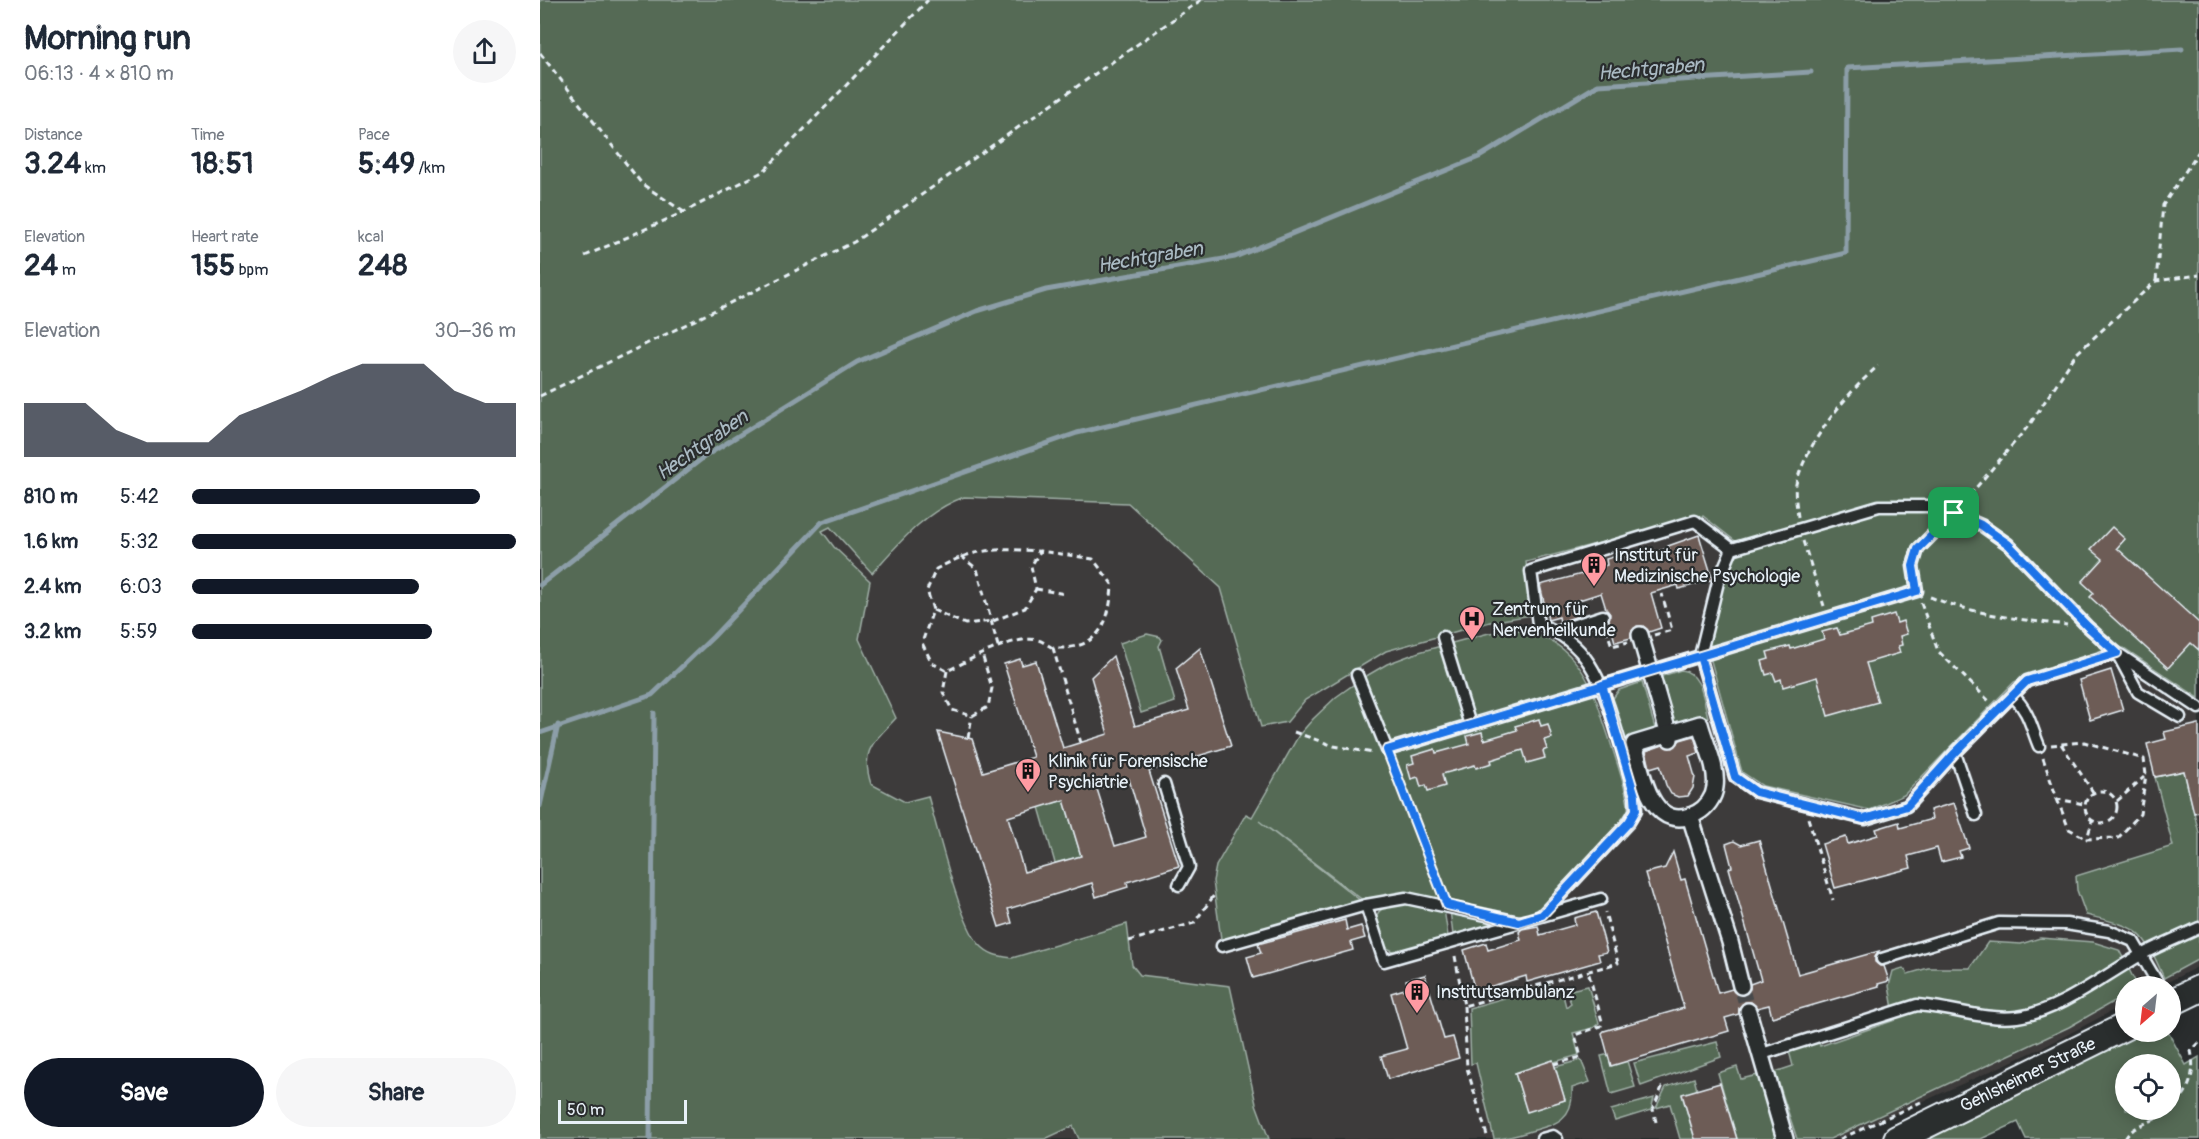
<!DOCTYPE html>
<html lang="en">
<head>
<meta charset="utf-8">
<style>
	:root { --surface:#fff; --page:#f6f6f7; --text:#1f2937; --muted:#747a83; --accent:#111827 }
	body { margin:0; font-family:Pangolin,sans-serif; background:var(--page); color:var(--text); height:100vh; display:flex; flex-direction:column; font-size:22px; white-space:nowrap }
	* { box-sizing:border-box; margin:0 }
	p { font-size:20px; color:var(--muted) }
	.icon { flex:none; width:33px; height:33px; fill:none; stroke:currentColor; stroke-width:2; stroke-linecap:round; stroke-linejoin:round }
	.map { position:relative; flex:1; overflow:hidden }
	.drawer { display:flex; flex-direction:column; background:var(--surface); width:540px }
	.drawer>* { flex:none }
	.needle { width:39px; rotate:208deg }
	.fabs { position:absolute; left:1575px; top:976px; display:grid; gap:12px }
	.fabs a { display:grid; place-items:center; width:66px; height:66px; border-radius:50%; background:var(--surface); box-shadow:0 3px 15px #0003; font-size:30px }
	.scale { position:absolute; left:18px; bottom:15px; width:129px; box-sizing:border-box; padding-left:6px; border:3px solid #e8f1f8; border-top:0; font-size:16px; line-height:21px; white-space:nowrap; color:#e8f1f8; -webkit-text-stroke:4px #2a2d2e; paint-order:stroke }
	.pin { position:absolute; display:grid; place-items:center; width:51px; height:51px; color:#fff; margin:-26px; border-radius:12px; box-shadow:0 3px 9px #0006 }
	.round { display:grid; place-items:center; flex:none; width:63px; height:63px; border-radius:32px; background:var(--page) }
	.headline { display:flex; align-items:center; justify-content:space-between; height:102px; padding:0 24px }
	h1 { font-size:33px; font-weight:700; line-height:45px }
	.metrics { display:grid; grid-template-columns:repeat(3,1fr); gap:9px; height:102px; padding:6px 24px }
	.metrics div { display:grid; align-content:center }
	.metrics b { font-size:30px; font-weight:700 }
	.metrics small { font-size:16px; font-weight:400 }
	.metrics p { font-size:16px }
	.chart { height:168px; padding:12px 24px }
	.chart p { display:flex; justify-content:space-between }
	.chart svg { width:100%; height:108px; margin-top:6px; fill:var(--accent); opacity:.7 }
	.button { display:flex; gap:12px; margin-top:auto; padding:12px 24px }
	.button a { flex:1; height:69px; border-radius:36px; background:var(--accent); color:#fff; font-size:24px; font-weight:700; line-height:69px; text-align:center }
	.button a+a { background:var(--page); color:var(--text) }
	ul { padding:0 24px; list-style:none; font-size:20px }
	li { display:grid; grid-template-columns:96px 72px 1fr; align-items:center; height:45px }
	li i { height:15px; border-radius:8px; background:var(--accent) }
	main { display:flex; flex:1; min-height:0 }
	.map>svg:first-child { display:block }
	.built { fill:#3e3b3a }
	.green { fill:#556a54; stroke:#9eaea6; stroke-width:1.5; fill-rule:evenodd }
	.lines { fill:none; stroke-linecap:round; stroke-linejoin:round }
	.stream { stroke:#8c9ea8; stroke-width:5 }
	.building { fill:#6d5c56; stroke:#e8f1f8; stroke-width:1.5; fill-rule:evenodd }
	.pedestrian-tunnel { stroke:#464a4c; stroke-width:15; stroke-dasharray:15 8; stroke-linecap:butt }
	.service-casing { stroke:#e8f1f8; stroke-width:15 }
	.pedestrian-casing { stroke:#e8f1f8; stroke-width:20 }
	.tertiary-casing { stroke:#e8f1f8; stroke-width:30 }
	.path { stroke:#e8f1f8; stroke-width:3; stroke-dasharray:6 4.5; stroke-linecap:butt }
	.service { stroke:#2a2d2e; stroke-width:10 }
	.pedestrian { stroke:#2a2d2e; stroke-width:15 }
	.tertiary { stroke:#2a2d2e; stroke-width:26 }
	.route-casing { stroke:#fff; stroke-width:12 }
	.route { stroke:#1a73e8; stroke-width:8 }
	.labels { text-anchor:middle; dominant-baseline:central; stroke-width:4.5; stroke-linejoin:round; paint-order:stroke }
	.poi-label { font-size:18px; fill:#e8f1f8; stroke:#2a2d2e; text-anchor:start }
	.street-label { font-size:18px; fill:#e8f1f8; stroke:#2a2d2e }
	.water-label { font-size:20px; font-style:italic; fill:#aabac3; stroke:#2a2d2e }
</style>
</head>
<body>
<main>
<section class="drawer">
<div class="headline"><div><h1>Morning run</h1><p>06:13 · 4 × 810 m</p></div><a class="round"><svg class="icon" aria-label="share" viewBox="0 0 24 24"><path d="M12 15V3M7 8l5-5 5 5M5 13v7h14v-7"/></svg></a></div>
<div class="metrics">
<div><p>Distance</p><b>3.24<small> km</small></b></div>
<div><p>Time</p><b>18:51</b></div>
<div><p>Pace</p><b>5:49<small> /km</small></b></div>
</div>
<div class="metrics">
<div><p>Elevation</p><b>24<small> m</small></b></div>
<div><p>Heart rate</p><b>155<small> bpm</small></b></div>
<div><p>kcal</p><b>248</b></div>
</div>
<div class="chart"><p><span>Elevation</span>30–36 m</p>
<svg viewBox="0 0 160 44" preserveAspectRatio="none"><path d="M0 44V22L10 22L20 22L30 33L40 38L50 38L60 38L70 27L80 22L90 17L100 11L110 6L120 6L130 6L140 17L150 22L160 22V44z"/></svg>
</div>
<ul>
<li><b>810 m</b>5:42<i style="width:89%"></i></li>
<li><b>1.6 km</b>5:32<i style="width:100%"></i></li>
<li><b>2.4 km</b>6:03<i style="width:70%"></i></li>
<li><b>3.2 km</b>5:59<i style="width:74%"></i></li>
</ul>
<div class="button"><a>Save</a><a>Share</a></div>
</section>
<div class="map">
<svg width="1659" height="1139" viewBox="0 0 1659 1139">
	<rect width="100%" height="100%" fill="#2a2d2e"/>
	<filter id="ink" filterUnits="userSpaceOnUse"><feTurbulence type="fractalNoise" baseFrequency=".0167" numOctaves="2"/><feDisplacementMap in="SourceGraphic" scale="12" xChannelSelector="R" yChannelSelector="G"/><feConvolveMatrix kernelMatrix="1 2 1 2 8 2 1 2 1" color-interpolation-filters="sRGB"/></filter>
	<g filter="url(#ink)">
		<path class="built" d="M1659,176V966L1618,987H1586L1585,1004L1504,1047L1300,1139H303L282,530L629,402Z"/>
		<g class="green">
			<path d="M0,0H1659V698L1584,648L1493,673L1474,682L1364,795L1330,810L1223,786L1202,772L1168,650L1185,577L1199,544L1163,516L986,562L992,615L950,622L846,651L765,700L747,722L721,727L681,588L588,503L424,497C384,512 360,542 332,573L290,527L282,531L294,547L330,581L319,639L356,718C334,742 320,750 331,784L365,802L388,796C397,827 420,924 439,944C449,955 458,956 472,958L587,924L592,965L600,975L690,986L716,1104L729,1139H539L533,1126L505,1139H0Z"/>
			<path d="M980,630C1028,639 1049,673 1062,717C1067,732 1090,798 1088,809C1084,823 1011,899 997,910C992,913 981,916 975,916C963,916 948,910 935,907C911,901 884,894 859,894C848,893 835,899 824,901L719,821L826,905L682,946L673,881L676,866L706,814L712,817L759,735L773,719L796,697L823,678L847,664L879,652L949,633Z"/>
			<path d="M607,634L620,637L622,640L619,646L635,702L601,713L580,643Z"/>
			<path d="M1141,670C1162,673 1163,699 1168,717L1135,727L1119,677Z"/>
			<path d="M1102,682L1116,732L1084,741L1071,701L1079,690Z"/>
			<path d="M1644,771L1659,833V959L1624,978C1602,927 1599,928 1546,915L1537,890L1536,876L1633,846L1615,777Z"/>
			<path d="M524,800L541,856L515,863L499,807Z"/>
			<path d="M863,900L904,909L908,936L862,951L855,952L845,947C834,916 828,911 863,900Z"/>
			<path d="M910,910L961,922L913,935Z"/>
			<path d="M1500,938L1553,942L1579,950L1598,987H1586L1585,995L1529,1027L1290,1139H1257L1235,1072L1253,1066L1249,1051L1279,1042L1280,1046L1355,1020L1349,986L1353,971L1363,968L1368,974L1388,968H1430L1448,942L1481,944Z"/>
			<path d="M1010,985L1012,989L1021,987L1026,1007L1031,1003L1026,991L1048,986L1059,1023L1053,1028L1033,1033L1039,1055L975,1073L987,1111L1025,1100L1015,1067L1041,1060L1050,1082L1032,1088C1034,1119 1017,1124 991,1131C979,1135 967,1139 954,1139L936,1063L931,1064L929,1008Z"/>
			<path d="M1593,1032H1628L1646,1065L1659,1057V1139H1486L1478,1122L1441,1139H1379ZM1586,1065H1630V1110H1586Z"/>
			<path d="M1177,1042L1181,1057L1101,1086L1094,1063Z"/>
			<path d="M1070,1054L1069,1059L1071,1064L1087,1061L1095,1087L1071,1094L1061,1056Z"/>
			<path d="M1197,1067L1201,1079L1218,1075L1238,1139H1197L1178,1073Z"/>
			<path d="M1154,1078L1157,1090L1142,1095L1155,1139H1140L1130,1104L1116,1108L1126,1087Z"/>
			<path d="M1114,1098L1111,1110L1075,1121L1071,1110Z"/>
		</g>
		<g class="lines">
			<g class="stream">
				<path d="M0,585L164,457L317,362L437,311L506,290L695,257L939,157L1058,85L1271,72"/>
				<path d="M0,733L112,695L173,637L282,522L537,433L1306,253L1307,68L1642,49"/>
				<path d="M0,806L18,725"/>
				<path d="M110,1139L114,713"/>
			</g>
		</g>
		<g class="building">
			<path d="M1572,527L1585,539L1577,548L1659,623V650L1651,643L1628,668L1550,597L1554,593L1542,582L1563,559L1551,549Z"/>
			<path d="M1159,535L1172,577L1171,580L1139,589L1138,585L1111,593L1121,628L1109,632L1103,626H1097L1091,632V638L1075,642L1069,620L1070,614L1066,609L1061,593L1033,602L1038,616L1020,622L1019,617L1008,620L1000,585L1061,569V567L1067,565L1066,559L1084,554L1085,558L1093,556L1094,558L1129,548L1128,546Z"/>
			<path d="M1354,614L1357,623L1363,621L1367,634L1360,636L1362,645L1358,646L1360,653L1326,663L1338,702L1288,716L1277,677L1243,687L1241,679L1236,681L1233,673L1226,675L1222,661L1229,659L1227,652L1250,646L1251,649L1284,639L1282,632L1297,628L1300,635L1332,626L1331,621Z"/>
			<path d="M660,648L691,746L609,771L639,866L587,882L588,887L556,897L552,883L468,909L472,923L459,927L398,732L432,739L443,772L493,757L464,664L480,659L482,665L496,661L523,748L568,734L551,677L573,656L595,726L649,710L636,668ZM589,779L606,837L575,846L557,789ZM524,800L541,856L484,872L468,817Z"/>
			<path d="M1571,670L1583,710L1550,720L1539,680Z"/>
			<path d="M999,719L1001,726L1008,724L1012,738L1004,740L1007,749L1003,751L1005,758L987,763L983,750L951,760L952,763L936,768L935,765L902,774L905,786L888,791L886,785L881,787L878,777L871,779L867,765L874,763L872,756L895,749L896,753L929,744L927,736L942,732L944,740L977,730L975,726Z"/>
			<path d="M1659,724V812L1654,813L1644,771L1615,777L1607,744L1626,739L1624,732Z"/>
			<path d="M1154,736L1159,753L1149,756L1155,777L1153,788L1148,796L1138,797L1131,794L1126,785L1120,765L1110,768L1106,751L1123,745L1133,748L1140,740Z"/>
			<path d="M1414,803L1429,848L1419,851L1421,857L1401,862L1397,848L1368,856L1371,868L1295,888L1282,844L1306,837L1308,844L1338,835L1336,829L1359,822L1360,828L1392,819L1390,810Z"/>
			<path d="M1219,840L1258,974L1339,951L1335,957V962L1340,966H1344L1349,981L1338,984L1339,986L1232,1017L1229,1005L1217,1008L1211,1002H1205L1199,1008V1014L1185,1018L1189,1031L1071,1066L1062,1033L1064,1031L1144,1008L1105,873L1125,868L1133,852L1141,880L1145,879L1178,993L1192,989L1198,995H1204L1210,989V984L1221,980L1189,868L1192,867L1186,844L1194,841L1201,845Z"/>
			<path d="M1056,912L1067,952L1058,954L1060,961L987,982L986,976L935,991L924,950L946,943L948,950L981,940L979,932L982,929L998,926L1000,935L1035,925L1034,918Z"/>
			<path d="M805,920L807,930L821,926L825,938L811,942L813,950L713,978L707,957L721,953L718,944Z"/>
			<path d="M885,975L904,1039L913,1037L919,1058L848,1079L841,1056L867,1049L851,993L868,988L866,980Z"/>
			<path d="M1013,1060L1025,1100L987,1112L975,1073Z"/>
			<path d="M1180,1083L1197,1139H1155L1142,1094Z"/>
		</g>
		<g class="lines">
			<path class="pedestrian-tunnel" d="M1201,986L1208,1011"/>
			<defs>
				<g id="service">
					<path d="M1414,513L1378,549L1373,566L1377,591L1160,656L1178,582L1192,549L1339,506H1391L1414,513L1441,525L1468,544L1547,626L1577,653L1598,692L1640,717"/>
					<path d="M1016,631L1063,616"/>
					<path d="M817,675L847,750L930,725L903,637"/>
					<path d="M1473,696C1489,711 1491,727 1499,746"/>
					<path d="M930,725L1160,656L1195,777L1216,792L1325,819L1367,806L1415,753L1487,681L1577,653L1659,708"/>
					<path d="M1415,753L1436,815"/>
					<path d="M624,784L649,867L639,885"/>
					<path d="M826,905L866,898L979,922"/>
					<path d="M1002,915L1089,822L1096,810L1095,797C1089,773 1082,749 1075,726C1060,679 1048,642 998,624L991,571L1155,521L1192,549"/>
					<path d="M682,946L826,905L844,961L1061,899"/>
					<path d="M1342,959L1459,923L1526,924L1569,931L1593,941L1620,987"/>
					<path d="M1222,1054L1377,1005C1410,1007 1444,1021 1477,1017C1519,1012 1564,975 1601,955C1619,945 1640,937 1659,928"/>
					<path d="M1002,1139L1013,1136L1017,1139"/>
				</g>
				<g id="pedestrian">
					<path d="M1100,635L1130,739"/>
					<path d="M1160,724C1165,743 1178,768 1175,787C1174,798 1166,808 1157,813C1111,836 1102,773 1094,744Z"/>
					<path d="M1150,816L1190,942L1201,986"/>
					<path d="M1208,1011L1245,1139"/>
				</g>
				<g id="tertiary">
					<path d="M1630,1003L1659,989"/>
					<path d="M1357,1139L1586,1026"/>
				</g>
			</defs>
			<use href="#service" class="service-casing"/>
			<use href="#pedestrian" class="pedestrian-casing"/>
			<use href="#tertiary" class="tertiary-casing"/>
			<g class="path">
				<path d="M0,53L102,184L144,212"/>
				<path d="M45,256L144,212L224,171L388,0"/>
				<path d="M1616,281L1623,205L1659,151"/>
				<path d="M0,396L314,242L661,0"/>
				<path d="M1423,503L1490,424L1536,354L1616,281L1659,275"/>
				<path d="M1258,517C1257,507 1254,494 1256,484C1267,442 1306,394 1338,366"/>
				<path d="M1263,541L1284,606"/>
				<path d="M421,556L437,569L458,646"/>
				<path d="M496,589L525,594"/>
				<path d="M1390,597C1433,614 1481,620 1527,625"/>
				<path d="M1381,603L1398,651L1449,701"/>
				<path d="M393,610L425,624L453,621L485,608L496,589L491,566L501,550"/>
				<path d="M1066,628L1072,646L1088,642"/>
				<path d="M1114,635L1132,630L1122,594"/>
				<path d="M513,648C509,646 505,643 501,641C478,632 428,661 407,671L392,663L382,643L393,610L387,590L396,569C408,563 421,556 435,553C470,545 517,553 553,559L572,584C570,625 558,650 513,648L541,743"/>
				<path d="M407,671L403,692L412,710L432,716L448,707L452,688L442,654"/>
				<path d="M754,732L794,746L833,753"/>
				<path d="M428,738L432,716"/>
				<path d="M1521,744L1553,792"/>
				<path d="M1511,745L1544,742L1604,759L1606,775L1600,814L1578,838L1547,839L1552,821"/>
				<path d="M1503,758L1517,799L1544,804"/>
				<path d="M852,763L903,893"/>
				<circle cx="1561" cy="807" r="16"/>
				<path d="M1517,799L1529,829L1547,839"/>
				<path d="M1577,801L1604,777"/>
				<path d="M1268,818L1293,900"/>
				<path d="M589,941L654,923L675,894"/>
				<path d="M915,956L924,1006L1078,963L1065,912"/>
				<path d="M924,1006L927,1068L948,1139"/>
				<path d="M1014,1064L1041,1057L1035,1035L1061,1026L1062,1021L1048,971"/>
				<path d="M1116,1122L1113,1109L1123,1085"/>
				<path d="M1300,1139L1381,1102"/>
				<path d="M1585,1139C1592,1127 1603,1125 1615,1119C1642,1106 1658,1081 1651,1051L1659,1043"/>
			</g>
			<use href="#service" class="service"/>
			<use href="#pedestrian" class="pedestrian"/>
			<use href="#tertiary" class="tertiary"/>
		</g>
	</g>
	<g class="lines" filter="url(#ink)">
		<defs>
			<path id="route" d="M1414,513L1378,549L1373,566L1377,591L847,750L907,905L979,922L1002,915L1089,822L1096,810L1095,796L1062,685L1160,656L1195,777L1216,792L1324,819L1367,806L1415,753L1487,681L1577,653L1547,626L1468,544L1441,525L1414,513"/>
		</defs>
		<use href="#route" class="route-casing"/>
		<use href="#route" class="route"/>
	</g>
	<defs>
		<symbol id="building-pin" viewBox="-11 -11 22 30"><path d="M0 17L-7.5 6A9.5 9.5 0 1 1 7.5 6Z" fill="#ff9aa2" stroke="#2a2d2e"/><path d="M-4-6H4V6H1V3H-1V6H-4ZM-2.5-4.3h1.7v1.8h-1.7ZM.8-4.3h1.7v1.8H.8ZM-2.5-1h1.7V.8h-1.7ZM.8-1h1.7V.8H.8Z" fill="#111"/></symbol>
		<symbol id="hospital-pin" viewBox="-11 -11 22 30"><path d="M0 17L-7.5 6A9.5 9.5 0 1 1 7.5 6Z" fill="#ff9aa2" stroke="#2a2d2e"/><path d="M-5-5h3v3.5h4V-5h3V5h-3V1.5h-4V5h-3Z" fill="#111"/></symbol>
	</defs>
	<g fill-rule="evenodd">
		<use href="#building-pin" x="1039" y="550" width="30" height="40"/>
		<use href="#hospital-pin" x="917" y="604" width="30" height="40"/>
		<use href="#building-pin" x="473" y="756" width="30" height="40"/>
		<use href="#building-pin" x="862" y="977" width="30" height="40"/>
	</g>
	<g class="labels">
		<g class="poi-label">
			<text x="1074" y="555">Institut für<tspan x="1074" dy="21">Medizinische Psychologie</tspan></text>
			<text x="952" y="609">Zentrum für<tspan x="952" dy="21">Nervenheilkunde</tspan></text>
			<text x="508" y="761">Klinik für Forensische<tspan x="508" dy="21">Psychiatrie</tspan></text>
			<text x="896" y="992">Institutsambulanz</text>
		</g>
		<g class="street-label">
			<text transform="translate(1488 1075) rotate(-26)">Gehlsheimer Straße</text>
		</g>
		<g class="water-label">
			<text transform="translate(1111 69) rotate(-5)">Hechtgraben</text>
			<text transform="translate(610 257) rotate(-10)">Hechtgraben</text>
			<text transform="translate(162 445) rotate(-35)">Hechtgraben</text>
		</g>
	</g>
</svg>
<div class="fabs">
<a><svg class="needle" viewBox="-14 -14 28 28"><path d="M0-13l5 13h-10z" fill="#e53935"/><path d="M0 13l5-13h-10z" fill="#747a83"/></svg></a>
<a><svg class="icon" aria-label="locate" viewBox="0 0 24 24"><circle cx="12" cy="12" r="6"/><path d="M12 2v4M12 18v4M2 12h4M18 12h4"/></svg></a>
</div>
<div class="scale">50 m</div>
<div class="pin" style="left:1414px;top:513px;background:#1e9e55"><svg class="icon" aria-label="arrive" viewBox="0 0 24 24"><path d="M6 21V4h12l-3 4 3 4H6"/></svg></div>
</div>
</main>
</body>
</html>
